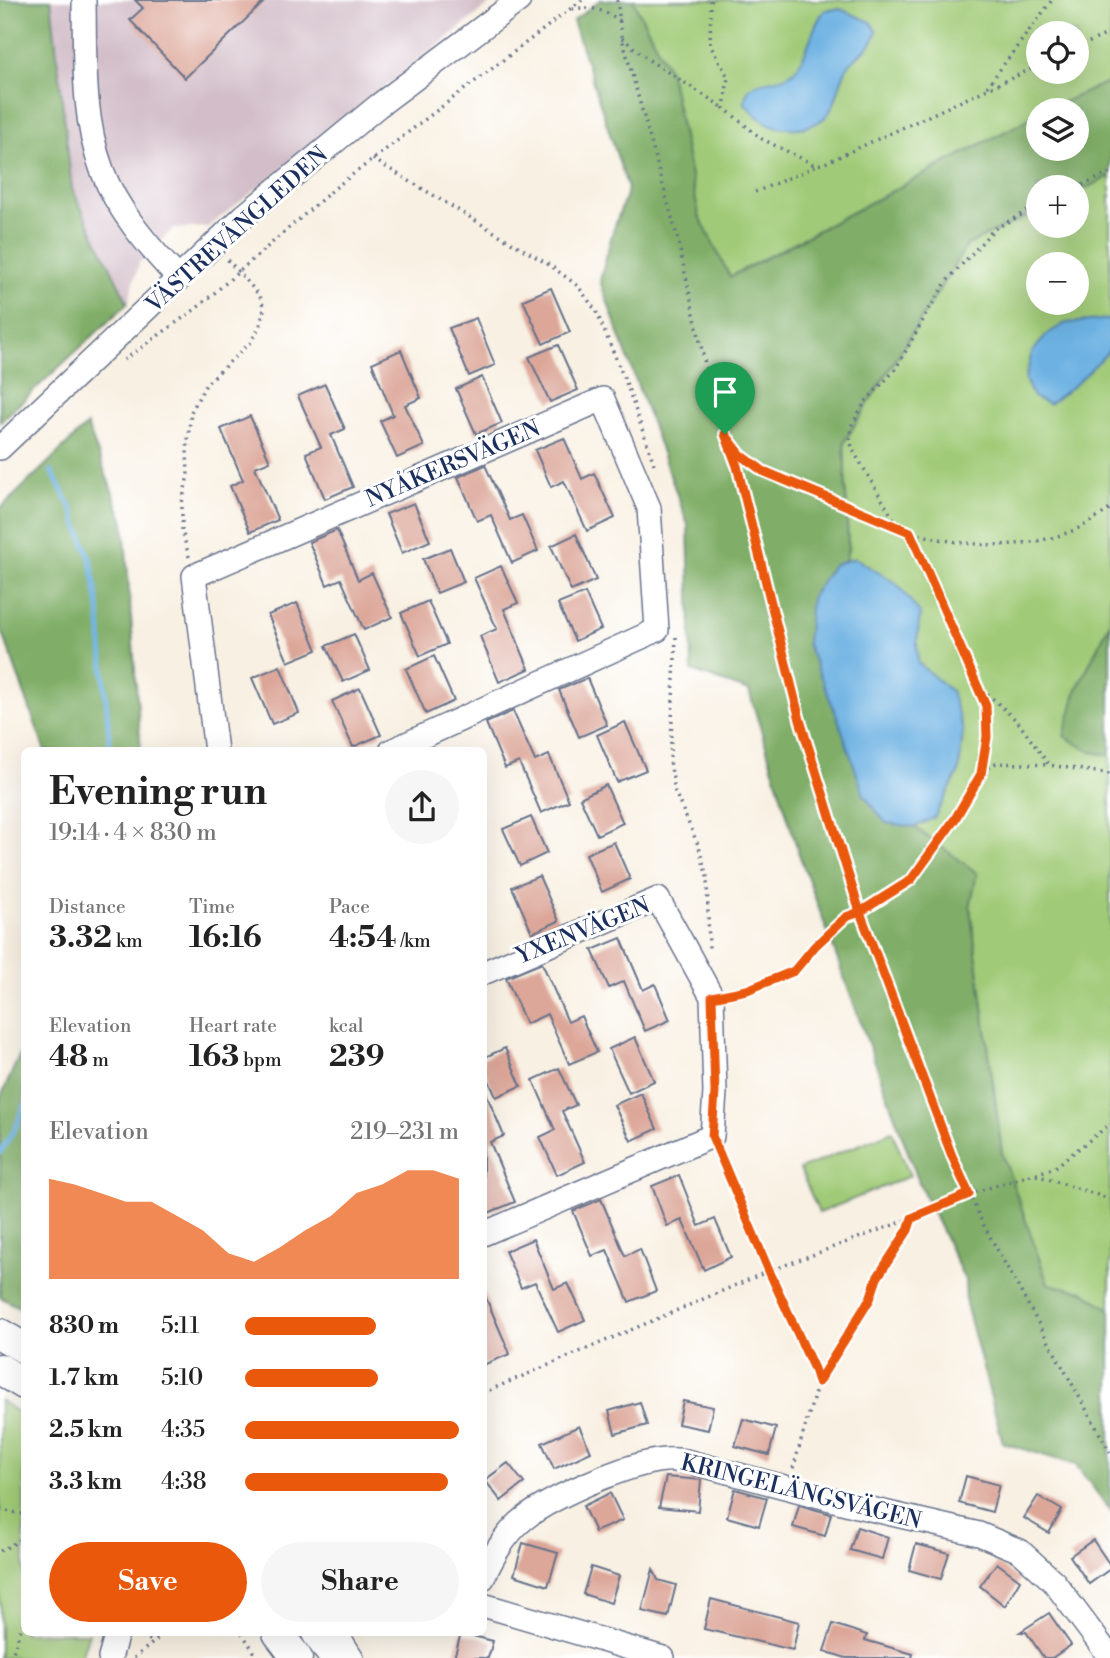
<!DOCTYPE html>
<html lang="en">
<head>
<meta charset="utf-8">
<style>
	:root { --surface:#fff; --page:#f6f6f6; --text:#222; --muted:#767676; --accent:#ea580c }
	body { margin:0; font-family:"Libre Bodoni",serif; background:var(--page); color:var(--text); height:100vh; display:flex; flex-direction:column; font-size:26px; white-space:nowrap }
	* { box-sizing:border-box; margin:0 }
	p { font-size:23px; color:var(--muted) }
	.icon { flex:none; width:38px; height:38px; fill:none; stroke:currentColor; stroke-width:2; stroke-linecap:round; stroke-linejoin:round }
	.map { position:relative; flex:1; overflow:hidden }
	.drawer { position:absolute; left:21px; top:747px; width:466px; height:889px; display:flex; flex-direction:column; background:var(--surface); border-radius:10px; box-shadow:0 7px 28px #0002 }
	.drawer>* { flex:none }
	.buttons { position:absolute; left:1026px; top:21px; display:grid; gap:14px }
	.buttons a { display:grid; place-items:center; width:63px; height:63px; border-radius:50%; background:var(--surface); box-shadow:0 7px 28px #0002; font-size:35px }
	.pin { position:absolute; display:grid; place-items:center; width:60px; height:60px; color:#fff; margin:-72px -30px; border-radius:50% 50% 50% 0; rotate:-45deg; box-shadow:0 0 7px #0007 }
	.pin .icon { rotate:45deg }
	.round { display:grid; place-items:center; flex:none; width:74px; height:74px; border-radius:37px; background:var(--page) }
	.summary { display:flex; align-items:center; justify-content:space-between; height:119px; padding:0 28px }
	h1 { font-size:38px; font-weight:700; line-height:52px }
	.figures { display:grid; grid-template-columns:repeat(3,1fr); gap:10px; height:119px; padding:7px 28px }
	.figures div { display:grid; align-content:center }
	.figures b { font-size:30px; font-weight:700 }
	.figures small { font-size:19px; font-weight:400 }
	.figures p { font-size:19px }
	.chart { height:196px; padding:14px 28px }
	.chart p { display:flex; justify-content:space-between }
	.chart svg { width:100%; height:126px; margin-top:7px; fill:var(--accent); opacity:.7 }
	.action { display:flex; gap:14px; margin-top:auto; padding:14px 28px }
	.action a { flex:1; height:80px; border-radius:42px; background:var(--accent); color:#fff; font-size:28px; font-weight:700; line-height:80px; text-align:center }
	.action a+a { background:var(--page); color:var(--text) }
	ul { padding:0 28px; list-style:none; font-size:23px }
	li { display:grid; grid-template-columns:112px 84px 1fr; align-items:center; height:52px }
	li i { height:18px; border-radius:9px; background:var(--accent) }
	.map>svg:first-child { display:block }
	.industrial { fill:#d2bdc8 }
	.green { fill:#a0ca77; stroke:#5e7c6a; stroke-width:2; fill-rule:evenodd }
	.forest { fill:#80ae68; stroke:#4e6e63; stroke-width:2 }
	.water { fill:#6cb1e2; stroke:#4470a0; stroke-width:2 }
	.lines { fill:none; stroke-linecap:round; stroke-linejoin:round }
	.stream { stroke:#6cb1e2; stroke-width:5 }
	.building { fill:#dca698 }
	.minor-casing { stroke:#68738c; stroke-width:26 }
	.major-casing { stroke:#68738c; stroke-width:33 }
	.path { stroke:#68738c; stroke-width:3.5; stroke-dasharray:2 5; stroke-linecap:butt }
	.minor { stroke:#fff; stroke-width:23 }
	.major { stroke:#fff; stroke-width:30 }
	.route-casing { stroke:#fff; stroke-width:14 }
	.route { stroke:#ea580c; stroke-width:9 }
	.labels { text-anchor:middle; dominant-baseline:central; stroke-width:6; stroke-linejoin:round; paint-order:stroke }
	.street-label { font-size:23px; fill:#1b2f5e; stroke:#fff }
</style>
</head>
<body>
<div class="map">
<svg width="1110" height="1658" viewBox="0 0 1110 1658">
	<rect width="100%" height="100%" fill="#fff"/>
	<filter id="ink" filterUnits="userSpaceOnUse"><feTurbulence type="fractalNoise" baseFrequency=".0143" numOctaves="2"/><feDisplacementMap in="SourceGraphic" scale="14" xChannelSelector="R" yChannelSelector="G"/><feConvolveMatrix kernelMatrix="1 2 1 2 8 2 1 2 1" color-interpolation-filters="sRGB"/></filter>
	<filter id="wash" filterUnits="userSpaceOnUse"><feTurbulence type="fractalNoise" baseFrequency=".00686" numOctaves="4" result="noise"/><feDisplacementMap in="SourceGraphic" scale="28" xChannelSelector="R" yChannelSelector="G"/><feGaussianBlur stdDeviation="1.57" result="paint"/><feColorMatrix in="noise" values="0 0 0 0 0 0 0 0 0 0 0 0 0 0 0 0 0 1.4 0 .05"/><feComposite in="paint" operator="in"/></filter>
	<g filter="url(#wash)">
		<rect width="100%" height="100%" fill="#f8f0e2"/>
		<path class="industrial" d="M51,0H495L208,227L173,229L139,263L128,303L72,189Z"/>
		<g class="green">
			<path d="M633,0H1110V81L1047,110H1038V114L729,277L699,216L670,73ZM1038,33H1076V72H1038Z"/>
			<path d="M1110,176V442L1108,446L1110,451V623L1077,689L1091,752L1110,755V1309L1082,1291L1048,1285L1002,1153L970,907L976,874L894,812L826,636L848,549L844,442L967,245L1038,211V226H1076V193ZM1038,264H1076V303H1038Z"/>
			<path d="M892,1131L910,1176L819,1213L800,1169Z"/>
			<path d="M0,1400L24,1417V1633H89L81,1658H0Z"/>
		</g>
		<g class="forest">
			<path d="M0,0H51L72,189L128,303L0,422Z"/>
			<path d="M600,0H633L670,73L699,216L730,277L1038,114V149H1076V110H1046L1110,81V176L1076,193V187H1038V211L967,245L844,442L848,549L826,636L894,812L977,873L970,907L1002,1153L1048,1284L1082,1291L1110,1309V1510L1076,1465L1003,1443L966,1304L965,1280L920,1185L799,854L749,691L692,671L688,525L600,281L612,234L628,189L573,21Z"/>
			<path d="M87,425L124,522L141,751H45L0,625V509Z"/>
			<path d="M1110,623V755L1091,752L1064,736L1077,689Z"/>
			<path d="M24,1045V1310L0,1297V1099Z"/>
		</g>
		<g class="water">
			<path d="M840,9L871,22L877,32C870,51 860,51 849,65C839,78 838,104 827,115C812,132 778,132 761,119C755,115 750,109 745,104C744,73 779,87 795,70C809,54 810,28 825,10Z"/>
			<path d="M1110,319V350L1077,383L1049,404L1033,397L1025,379L1032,353L1047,334L1066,323Z"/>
			<path d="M855,558L897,584L920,613L917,642L918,663L951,691L963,730L959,772L934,818L915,827L886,823L864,795L837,716L807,644L811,598L833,565Z"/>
		</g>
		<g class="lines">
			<g class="stream">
				<path d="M51,471L71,507L91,561L99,608L110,751"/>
				<path d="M0,1153L16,1127L24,1106"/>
			</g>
		</g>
		<g id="blocks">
			<g class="building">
				<path d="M135,0H266L185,78L130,20L143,8Z"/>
				<path d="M551,288L570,332L543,344L523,300Z"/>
				<path d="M476,318L495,365L469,376L449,328Z"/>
				<path d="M558,345L578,390L550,402L529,357Z"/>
				<path d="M401,350L421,398L405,405L424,446L397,458L380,421L393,415L372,363Z"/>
				<path d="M482,377L502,423L476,434L456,389Z"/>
				<path d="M325,384L345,429L331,435L353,487L325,499L306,453L321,447L298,396Z"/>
				<path d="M250,416L270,461L255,467L278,520L250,532L230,486L243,480L221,429Z"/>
				<path d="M564,438L582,479L594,473L615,518L587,531L564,481L551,487L535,450Z"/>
				<path d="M485,465L510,520L522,515L538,551L512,563L491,515L477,521L458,477Z"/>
				<path d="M414,503L430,541L402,553L386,514Z"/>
				<path d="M337,530L358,580L372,573L392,617L364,630L341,579L327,585L309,542Z"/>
				<path d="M576,534L596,580L571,591L551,546Z"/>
				<path d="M450,548L464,582L437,593L423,559Z"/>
				<path d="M501,566L518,603L504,609L529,669L499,682L480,636L497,629L474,578Z"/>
				<path d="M585,593L601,629L575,641L558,604Z"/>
				<path d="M428,601L447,644L420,656L401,613Z"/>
				<path d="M297,603L317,650L288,662L268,615Z"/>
				<path d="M354,634L370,670L343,682L326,646Z"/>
				<path d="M434,656L454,701L426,714L406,669Z"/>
				<path d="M280,666L299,713L272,724L252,678Z"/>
				<path d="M587,678L607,725L579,737L559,690Z"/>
				<path d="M360,688L381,735L353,747L332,701Z"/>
				<path d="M513,711L535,761L549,755L569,801L541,813L519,762L505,768L486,723Z"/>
				<path d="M625,722L646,770L617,782L597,735Z"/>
				<path d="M606,785L623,823L597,835L580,798Z"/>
				<path d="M531,817L547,853L520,866L503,829Z"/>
				<path d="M614,842L630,879L602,892L586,854Z"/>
				<path d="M539,876L559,921L532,933L512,887Z"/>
				<path d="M621,938L643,990L655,984L670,1020L645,1031L624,981L609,988L592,950Z"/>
				<path d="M542,963L568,1022L581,1016L597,1052L569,1064L547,1014L526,1024L506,978Z"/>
				<path d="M635,1037L654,1081L629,1093L609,1049Z"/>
				<path d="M505,1048L521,1086L496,1097L483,1067V1058Z"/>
				<path d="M559,1068L576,1105L562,1111L585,1162L557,1175L540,1137L555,1130L533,1080Z"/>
				<path d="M483,1086L504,1136L490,1142L515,1202L488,1213L483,1199Z"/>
				<path d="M641,1093L657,1129L631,1141L614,1105Z"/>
				<path d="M679,1175L699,1226L715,1219L731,1257L704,1270L682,1220L667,1226L652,1186Z"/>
				<path d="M601,1199L625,1256L640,1249L656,1291L629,1302L607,1250L592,1256L573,1211Z"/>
				<path d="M533,1239L554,1289L568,1283L585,1320L558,1332L535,1282L521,1288L505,1251Z"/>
				<path d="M483,1291L510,1354L483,1365Z"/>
				<path d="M683,1401L713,1407L708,1430L678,1424Z"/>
				<path d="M640,1402L647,1425L615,1434L609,1411Z"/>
				<path d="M743,1419L776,1428L769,1455L735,1446Z"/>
				<path d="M579,1426L591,1452L554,1469L542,1443Z"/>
				<path d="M508,1463L524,1483L501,1501L485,1480Z"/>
				<path d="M966,1476L999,1485L992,1512L959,1503Z"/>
				<path d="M666,1477L701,1480L698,1511L659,1507Z"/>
				<path d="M735,1489L767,1498L759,1526L727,1517Z"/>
				<path d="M610,1493L623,1520L595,1532L583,1506Z"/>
				<path d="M1038,1496L1062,1510L1049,1533L1024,1518Z"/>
				<path d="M799,1505L831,1514L825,1536L793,1527Z"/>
				<path d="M857,1527L888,1537L882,1559L850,1550Z"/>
				<path d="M1093,1540L1110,1565V1569L1089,1584L1070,1556Z"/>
				<path d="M523,1543L558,1553L548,1586L514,1575Z"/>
				<path d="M916,1544L949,1553L941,1579L909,1570Z"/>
				<path d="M997,1563L1020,1580L1005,1606L980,1586Z"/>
				<path d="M591,1567L619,1576L611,1603L583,1594Z"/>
				<path d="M653,1569L658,1580L676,1585L668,1617L642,1611Z"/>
				<path d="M711,1599L799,1622L793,1650L704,1629Z"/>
				<path d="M1049,1613L1071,1645L1052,1658H1044L1026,1632H1020Z"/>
				<path d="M833,1624L867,1635L865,1640L913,1654L912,1658H846L824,1651Z"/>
				<path d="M461,1633L493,1641L488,1658H454Z"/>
			</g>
		</g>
	</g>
	<g filter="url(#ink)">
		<use href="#blocks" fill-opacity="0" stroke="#68738c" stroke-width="2"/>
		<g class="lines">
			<defs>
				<g id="minor">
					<path d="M84,0C85,56 82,117 102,170C117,211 150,248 179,279"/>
					<path d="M0,448L244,216L378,106L519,0"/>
					<path d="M216,751L194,576L603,399L649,508L657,630L391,751"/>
					<path d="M483,973L658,899L712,997L715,1092L712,1136L483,1234"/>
					<path d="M483,1578C492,1558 502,1539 518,1524C545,1499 628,1463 665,1460C672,1459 679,1460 686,1461L853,1505L979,1534L1020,1551L1054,1582L1110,1657"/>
					<path d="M483,1605L663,1658"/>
					<path d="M336,1633L352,1658"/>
					<path d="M110,1658L117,1633"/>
				</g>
				<g id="major">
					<path d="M0,1334L24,1348"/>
					<path d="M0,1369L24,1384"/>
					<path d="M278,1633L297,1658"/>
					<path d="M317,1633L335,1658"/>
				</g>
			</defs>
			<use href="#minor" class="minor-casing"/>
			<use href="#major" class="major-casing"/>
			<g class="path">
				<path d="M617,0L622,38L677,236L712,396L737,466L800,720L860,912L952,1156L983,1224L1110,1452"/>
				<path d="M711,0L710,45L728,77L724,108L762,139L815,165"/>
				<path d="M572,9C592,6 604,10 620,21"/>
				<path d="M622,38L649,60L724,108"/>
				<path d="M1076,48L1110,33"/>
				<path d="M987,87L1052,0"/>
				<path d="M373,159L551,266L578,286L596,311L627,385L654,464"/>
				<path d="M1076,188L1110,173"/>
				<path d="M755,192L810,169L815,165L823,164L1038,66"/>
				<path d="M124,360L197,308L335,188L582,0"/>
				<path d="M728,438C754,473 789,481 827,498C854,509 882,523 911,532C966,548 1030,552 1083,526C1092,521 1101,515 1110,509"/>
				<path d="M897,525L854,452L850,441L852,425L865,402L895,370L931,306L947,281L994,229L1038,206"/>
				<path d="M910,532L972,678"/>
				<path d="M189,557L182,530V503L188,475L187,450L191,412L206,384L250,343L260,326L264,309L260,296L227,259"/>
				<path d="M676,637L670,761L675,792L699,847L707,877L709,948"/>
				<path d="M977,684L1018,722L1049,765L1110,774"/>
				<path d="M983,772L996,763L1049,765"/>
				<path d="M730,993L747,990L794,971L815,946L846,917L872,906L911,880L955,819L981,774L987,737L986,706L973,679"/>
				<path d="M720,1154L769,1271L814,1369L818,1382L793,1469"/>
				<path d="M1036,1175L1110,1199"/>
				<path d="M819,1380L870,1299L877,1278L908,1230L912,1218"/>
				<path d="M483,1393L769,1271L912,1218L969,1194L1054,1168L1110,1124"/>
				<path d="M0,1510L24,1514"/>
				<path d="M0,1551L24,1538"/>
				<path d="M242,1633L258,1658"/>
				<path d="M135,1635L154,1641"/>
				<path d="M11,1658L24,1620"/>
				<path d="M134,1658L165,1633"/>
			</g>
			<use href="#minor" class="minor"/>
			<use href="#major" class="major"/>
		</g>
	</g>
	<g class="lines" filter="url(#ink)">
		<defs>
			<path id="route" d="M725,434L737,466L800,720L860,912L846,917L815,946L794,971L747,990L712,997L715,1092L712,1136L769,1271L814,1369L818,1382L870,1299L877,1278L908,1230L912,1218L969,1194L952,1156L860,912L911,880L955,819L981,774L987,737L986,706L910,532L763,471L741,455L725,434"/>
		</defs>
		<use href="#route" class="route-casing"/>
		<use href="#route" class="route"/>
	</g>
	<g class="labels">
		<g class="street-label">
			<text transform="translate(237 230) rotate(-42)">VÄSTREVÅNGLEDEN</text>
			<text transform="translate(453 464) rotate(-23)">NYÅKERSVÄGEN</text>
			<text transform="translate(583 931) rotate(-22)">YXENVÄGEN</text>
			<text transform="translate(801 1492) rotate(14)">KRINGELÄNGSVÄGEN</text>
		</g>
	</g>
</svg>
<div class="buttons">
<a><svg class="icon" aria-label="locate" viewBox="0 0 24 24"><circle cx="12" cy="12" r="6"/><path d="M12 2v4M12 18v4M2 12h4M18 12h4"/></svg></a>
<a><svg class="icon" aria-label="layers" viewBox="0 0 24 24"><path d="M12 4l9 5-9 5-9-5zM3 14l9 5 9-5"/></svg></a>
<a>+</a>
<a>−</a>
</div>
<div class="pin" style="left:725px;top:434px;background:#1e9e55"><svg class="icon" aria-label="arrive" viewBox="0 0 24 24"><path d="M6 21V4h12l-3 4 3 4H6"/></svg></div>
<section class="drawer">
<div class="summary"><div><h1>Evening run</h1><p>19:14 · 4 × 830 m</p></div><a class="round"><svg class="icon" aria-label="share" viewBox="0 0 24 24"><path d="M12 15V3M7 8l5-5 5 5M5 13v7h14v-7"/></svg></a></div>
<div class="figures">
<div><p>Distance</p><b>3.32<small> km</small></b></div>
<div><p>Time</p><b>16:16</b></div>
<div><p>Pace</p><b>4:54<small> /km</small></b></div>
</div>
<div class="figures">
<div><p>Elevation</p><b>48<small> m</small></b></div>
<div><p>Heart rate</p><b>163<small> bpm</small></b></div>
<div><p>kcal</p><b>239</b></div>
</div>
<div class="chart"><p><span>Elevation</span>219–231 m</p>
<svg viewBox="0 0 160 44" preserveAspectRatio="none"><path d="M0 44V9L10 11L20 14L30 17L40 17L50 22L60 27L70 35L80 38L90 33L100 27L110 22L120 14L130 11L140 6L150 6L160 9V44z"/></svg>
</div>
<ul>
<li><b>830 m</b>5:11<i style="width:61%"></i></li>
<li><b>1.7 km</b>5:10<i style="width:62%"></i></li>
<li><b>2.5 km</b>4:35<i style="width:100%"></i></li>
<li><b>3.3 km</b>4:38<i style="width:95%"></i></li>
</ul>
<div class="action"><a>Save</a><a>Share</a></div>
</section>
</div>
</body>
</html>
